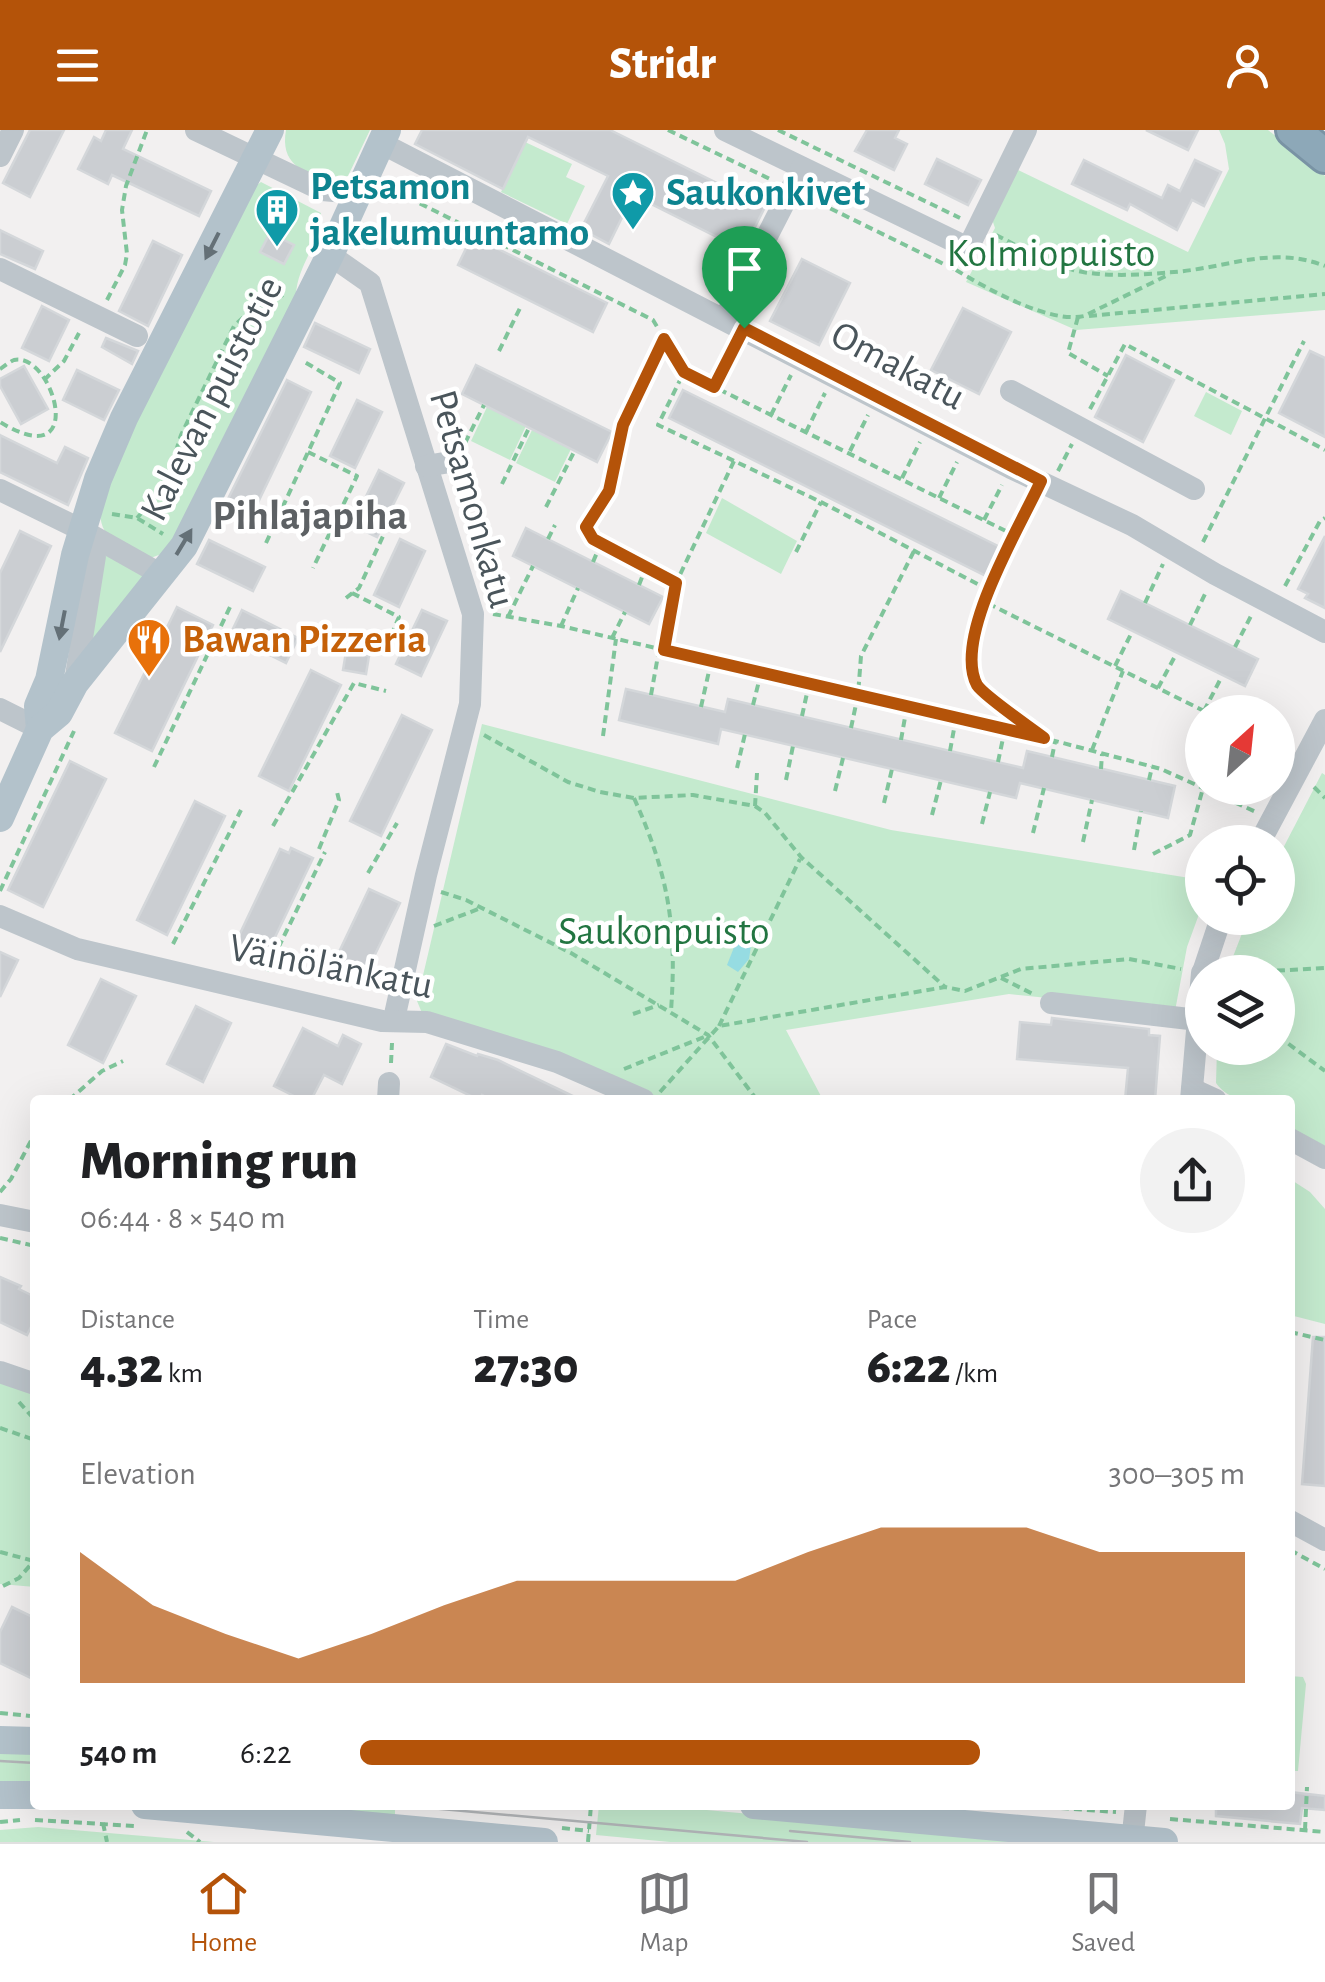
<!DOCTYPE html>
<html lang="en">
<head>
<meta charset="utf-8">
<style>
	:root { --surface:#fff; --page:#f2f2f2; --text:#202124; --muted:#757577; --line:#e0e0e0; --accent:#b45309 }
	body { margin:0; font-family:"Alegreya Sans",sans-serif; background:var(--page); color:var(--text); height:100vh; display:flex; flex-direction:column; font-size:38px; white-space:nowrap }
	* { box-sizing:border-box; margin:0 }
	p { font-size:32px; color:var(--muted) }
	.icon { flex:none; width:55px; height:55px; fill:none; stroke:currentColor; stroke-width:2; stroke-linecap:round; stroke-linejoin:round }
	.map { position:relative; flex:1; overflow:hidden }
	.side { position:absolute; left:30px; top:965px; width:1265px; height:715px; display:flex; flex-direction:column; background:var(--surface); border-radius:10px; box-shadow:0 10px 40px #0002 }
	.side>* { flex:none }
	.needle { width:65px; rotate:27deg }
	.buttons { position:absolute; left:1185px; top:565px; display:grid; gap:20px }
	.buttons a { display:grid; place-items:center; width:110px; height:110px; border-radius:50%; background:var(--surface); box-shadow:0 10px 40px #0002; font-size:50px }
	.pin { position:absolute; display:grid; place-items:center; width:85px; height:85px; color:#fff; margin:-102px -42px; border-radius:50% 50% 50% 0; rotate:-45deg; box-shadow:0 0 10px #0007 }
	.pin .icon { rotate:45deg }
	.round { display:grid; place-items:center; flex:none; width:105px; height:105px; border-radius:52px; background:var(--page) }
	.headline { display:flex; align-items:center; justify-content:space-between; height:170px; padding:0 50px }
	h1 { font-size:55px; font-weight:800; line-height:75px }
	.stats { display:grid; grid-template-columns:repeat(3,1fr); gap:15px; height:170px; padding:10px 50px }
	.stats div { display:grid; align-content:center }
	.stats b { font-size:50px; font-weight:800 }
	.stats small { font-size:28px; font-weight:400 }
	.stats p { font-size:28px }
	.chart { height:280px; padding:20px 50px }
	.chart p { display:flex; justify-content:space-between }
	.chart svg { width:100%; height:180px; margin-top:10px; fill:var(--accent); opacity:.7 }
	ul { padding:0 50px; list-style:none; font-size:32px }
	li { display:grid; grid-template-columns:160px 120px 1fr; align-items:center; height:75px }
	li i { height:25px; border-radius:12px; background:var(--accent) }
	header { display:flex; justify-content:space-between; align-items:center; height:130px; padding:0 50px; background:var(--accent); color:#fff; font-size:45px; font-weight:800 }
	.menu { display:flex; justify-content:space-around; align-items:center; height:140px; border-top:2px solid var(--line); background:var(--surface); font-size:28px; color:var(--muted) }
	.menu a { display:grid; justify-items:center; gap:5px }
	.menu .selected { color:var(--accent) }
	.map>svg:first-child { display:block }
	.green { fill:#c4eace }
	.water { fill:#96dce2 }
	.building { fill:#cbced2; stroke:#d4d7da; stroke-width:2.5 }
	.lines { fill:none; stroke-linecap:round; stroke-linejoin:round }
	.highway-casing { stroke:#7993a4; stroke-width:38 }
	.path { stroke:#7fc49a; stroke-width:4; stroke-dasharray:8 5; stroke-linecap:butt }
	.minor { stroke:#bdc5cb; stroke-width:22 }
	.major { stroke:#b3c2cb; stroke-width:28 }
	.highway { stroke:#8da8b8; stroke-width:32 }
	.tram { stroke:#b3b6b9; stroke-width:2.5 }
	.oneway { fill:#647077 }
	.route-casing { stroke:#fff; stroke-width:20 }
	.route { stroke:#b45309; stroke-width:12 }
	.labels { text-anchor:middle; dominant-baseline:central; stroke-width:9; stroke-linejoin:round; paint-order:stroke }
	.culture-label { font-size:40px; font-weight:bold; fill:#0d838f; stroke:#fff; text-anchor:start }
	.park-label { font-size:40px; fill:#227541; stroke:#fff }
	.street-label { font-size:40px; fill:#4a555b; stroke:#fff }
	.food-label { font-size:40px; font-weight:bold; fill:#c56008; stroke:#fff; text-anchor:start }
	.neighbourhood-label { font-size:42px; font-weight:bold; fill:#5d6164; stroke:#fff }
</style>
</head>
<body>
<header><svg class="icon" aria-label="menu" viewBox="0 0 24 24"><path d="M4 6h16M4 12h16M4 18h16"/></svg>Stridr<svg class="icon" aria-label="person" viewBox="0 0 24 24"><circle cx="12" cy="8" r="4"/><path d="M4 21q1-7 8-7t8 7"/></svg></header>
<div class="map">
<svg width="1325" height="1712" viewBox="0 0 1325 1712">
	<rect width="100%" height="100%" fill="#f2f0f0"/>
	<g class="green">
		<path d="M286,0H370L348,46L329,53C302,41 280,34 286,0Z"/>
		<path d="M1219,0H1268L1325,46V180L1076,200L966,152L995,98L992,89L1016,39L1188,122L1229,39L1225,14Z"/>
		<path d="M525,12L572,34L566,47L585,56L567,94L501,62Z"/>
		<path d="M261,52L321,83C321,113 297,135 296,165L195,375L164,423L148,429C110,407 97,411 100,363L249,61Z"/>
		<path d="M1206,262L1242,281L1231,305L1194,286Z"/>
		<path d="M487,277L526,296L510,330L471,311Z"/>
		<path d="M532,300L571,319L555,352L516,333Z"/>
		<path d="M722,368L797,411L781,444L706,403Z"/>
		<path d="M103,424L144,445L91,512Z"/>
		<path d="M482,594L891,700L1202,750V776L1187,817L1175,881L1009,864L786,900L823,970H664L562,925L422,883L417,871Z"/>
		<path d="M1322,643L1325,645V1016L1290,998V970C1264,970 1233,977 1216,953L1217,918H1278V842H1227L1248,788H1278V728Z"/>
		<path d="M1290,1049L1310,1062L1325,1079V1194L1290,1185Z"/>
		<path d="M0,1250L35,1262V1457L0,1454Z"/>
		<path d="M1290,1546L1303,1547L1306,1554L1298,1641H1295L1293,1651L1290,1650Z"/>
		<path d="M0,1616L35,1619V1654L0,1652Z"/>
		<path d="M269,1675H395V1686Z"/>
		<path d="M599,1675H652L1060,1712H670L596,1705Z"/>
		<path d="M38,1697L214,1712H0V1700Z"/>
	</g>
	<path class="water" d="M744,792L754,796L749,829L738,842L727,835Z"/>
	<g class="building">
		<path d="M30,0H64L30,67L3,53Z"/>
		<path d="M106,0H132L123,19L211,61L199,86L112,45L108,54L78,39L94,7L101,11Z"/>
		<path d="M422,0H610L765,77L751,105L738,99L731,114L633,65L609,114L581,99L608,46L528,7L503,59L415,14Z"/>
		<path d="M867,0H899L895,8L907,14L894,40L855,21Z"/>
		<path d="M1146,0H1198L1188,20Z"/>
		<path d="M937,29L981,50L968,75L925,54Z"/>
		<path d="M1084,30L1162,68L1168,55L1180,61L1195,30L1221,42L1204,76L1192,70L1177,100L1130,74L1127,80L1072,54Z"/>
		<path d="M0,100L43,121L35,139L0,124Z"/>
		<path d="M270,103L294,115L284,134L260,122Z"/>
		<path d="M472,106L607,173L593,202L458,135Z"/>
		<path d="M153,111L182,125L148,196L119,181Z"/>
		<path d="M802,129L850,153L819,215L770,191Z"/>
		<path d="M42,176L69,190L49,231L22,218Z"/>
		<path d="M963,178L1011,202L979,264L931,240Z"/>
		<path d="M315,193L370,219L359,243L304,217Z"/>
		<path d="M106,208L138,221L132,234L102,217Z"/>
		<path d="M1310,221L1325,228V307L1279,283Z"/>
		<path d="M1126,225L1174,250L1143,312L1095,287Z"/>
		<path d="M476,235L612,302L597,332L462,264Z"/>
		<path d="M24,236L48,279L21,294L0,256V249Z"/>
		<path d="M77,240L119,260L104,290L63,270Z"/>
		<path d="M287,250L311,262L250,389L224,377Z"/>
		<path d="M683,260L1000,417L986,446L669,288Z"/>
		<path d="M357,270L382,282L355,338L330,326Z"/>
		<path d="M0,305L57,333L65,317L88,328L68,375L0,342Z"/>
		<path d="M379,340L404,353L377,407L352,395Z"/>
		<path d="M526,398L663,467L649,494L513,426Z"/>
		<path d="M20,401L51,416L0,522V443Z"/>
		<path d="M1325,406V478L1305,468L1308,464L1298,459Z"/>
		<path d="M400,409L425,421L399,477L374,465Z"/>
		<path d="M209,410L265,437L253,461L197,434Z"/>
		<path d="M1121,461L1258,529L1245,556L1108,489Z"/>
		<path d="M177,477L213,495L152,621L115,603Z"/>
		<path d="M242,480L298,508L286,533L230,505Z"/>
		<path d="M422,480L447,491L421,546L396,534Z"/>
		<path d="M346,522L369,526L366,544L343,540Z"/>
		<path d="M311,540L341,555L289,661L259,646Z"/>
		<path d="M626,559L725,582L728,569L1023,638L1027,621L1175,656L1168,688L1020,653L1016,668L721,599L718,614L619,590Z"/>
		<path d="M402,585L432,600L381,706L350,691Z"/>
		<path d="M70,631L106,649L43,777L8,760Z"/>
		<path d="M195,671L225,686L167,805L137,790Z"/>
		<path d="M291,718L313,728L264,830L243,820L244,816L236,812L280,719L289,723Z"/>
		<path d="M369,759L400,773L361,853L331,839Z"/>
		<path d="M0,822L18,830L0,867Z"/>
		<path d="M101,849L136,866L103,933L68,915Z"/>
		<path d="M196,876L231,893L203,952L167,934Z"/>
		<path d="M1052,888L1149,899V905L1160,906L1155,970H1125L1128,938L1017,929L1020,892L1051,895Z"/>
		<path d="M303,898L338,916L343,905L361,914L342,954L324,945L311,970H302L274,956Z"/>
		<path d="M446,914L477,926L478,924L498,930L581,970H492L482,965L479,970L431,947Z"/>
		<path d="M0,1147L21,1156L19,1159L35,1167V1189L27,1205L0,1192Z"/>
		<path d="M1313,1207H1325V1356L1302,1354Z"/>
		<path d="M12,1477L35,1488V1550L0,1533V1502Z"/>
		<path d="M1290,1662L1325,1666V1680L1302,1678L1300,1694L1216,1686V1675H1290Z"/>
	</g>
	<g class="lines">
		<defs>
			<path id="highway" d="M1293,0L1325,26"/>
		</defs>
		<use href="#highway" class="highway-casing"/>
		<g class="path">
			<path d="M668,0L772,50"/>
			<path d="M778,0L960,88"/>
			<path d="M385,56L653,190L684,242"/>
			<path d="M807,67L956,140"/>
			<path d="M996,105C1018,116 1042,130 1066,138C1098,148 1140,145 1174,142C1227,138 1272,115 1325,136"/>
			<path d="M956,140C986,158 1049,194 1084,186L1170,144"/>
			<path d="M107,170L125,135L127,124L122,80L126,56L147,0"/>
			<path d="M1089,186L1325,164"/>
			<path d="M1078,187L1068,223L1108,246"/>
			<path d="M664,209L623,295L609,361L587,397L593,409L676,453"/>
			<path d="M499,221L520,178"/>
			<path d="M0,239C5,236 9,232 14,230C53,221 90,347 0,292"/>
			<path d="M44,250L64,231L79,203"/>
			<path d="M714,256L735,215"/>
			<path d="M1090,279L1125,214L1325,320"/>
			<path d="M771,285L791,245"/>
			<path d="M806,302L825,263"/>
			<path d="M465,313L484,275"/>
			<path d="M850,321L868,285"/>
			<path d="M308,322L357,346L313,438"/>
			<path d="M1058,341L1072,314"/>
			<path d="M902,348L920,312"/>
			<path d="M502,354L529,298"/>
			<path d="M939,368L957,332"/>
			<path d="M1032,371L983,471L1206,582"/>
			<path d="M546,377L575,320"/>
			<path d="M112,384L137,388L163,404"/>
			<path d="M137,388L152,371L171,337L181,305L234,196L250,181L283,165"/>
			<path d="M984,390L1002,355"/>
			<path d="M548,409L555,395"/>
			<path d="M1203,412L1304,211"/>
			<path d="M266,413L340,253L303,231"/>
			<path d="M796,422L821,372"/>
			<path d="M593,432L601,413"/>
			<path d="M639,455L646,437"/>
			<path d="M1285,456L1320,391L1325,388"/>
			<path d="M989,460L821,372L658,295L684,242L1016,406"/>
			<path d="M352,463L399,487L384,522"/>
			<path d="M346,468L359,458L384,404"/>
			<path d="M983,473L970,522L978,556L1041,605"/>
			<path d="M1145,473L1163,434"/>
			<path d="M493,484L561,496L1044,608L1161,639L1256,682"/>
			<path d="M508,487L533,436"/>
			<path d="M1190,495L1206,462"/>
			<path d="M561,496L578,458"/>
			<path d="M612,508L625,482"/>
			<path d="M1235,517L1251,486"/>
			<path d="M664,520L676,453L735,329"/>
			<path d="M1115,536L1131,504"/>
			<path d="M1158,558L1174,528"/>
			<path d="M651,565L659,520"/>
			<path d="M753,575L761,543"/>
			<path d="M701,577L711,532"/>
			<path d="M1204,581L1220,550"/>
			<path d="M802,586L809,554"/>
			<path d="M851,598L858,565L861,526L915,419"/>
			<path d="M484,605L568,652L600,662L634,668L693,665L755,676L765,683L801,727L945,857"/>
			<path d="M603,606L616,509"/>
			<path d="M901,610L907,576"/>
			<path d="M1278,618L1287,623"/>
			<path d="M1092,620L1123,541"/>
			<path d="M950,621L956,588"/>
			<path d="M1052,627L1055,612"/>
			<path d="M998,632L1005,599"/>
			<path d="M154,637L230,477"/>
			<path d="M737,638L745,604"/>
			<path d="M1101,639L1102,624"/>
			<path d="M786,650L793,616"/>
			<path d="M1149,650L1152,637"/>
			<path d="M1314,657L1325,668"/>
			<path d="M835,661L843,628"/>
			<path d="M634,668C669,746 677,797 671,881"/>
			<path d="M884,673L892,639"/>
			<path d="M755,676L757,643"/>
			<path d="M932,685L941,650"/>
			<path d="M982,694L990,662"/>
			<path d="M273,696L354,553L386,561"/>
			<path d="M1033,703L1044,658"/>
			<path d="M1083,712L1092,670"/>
			<path d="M319,719L339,670L337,662"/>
			<path d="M1134,720L1141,681"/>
			<path d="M1153,724L1190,705L1203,658"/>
			<path d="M368,743L397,693"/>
			<path d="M0,761L74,601"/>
			<path d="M441,762L466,770L571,823L708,905L757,970"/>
			<path d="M434,796L481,778"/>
			<path d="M173,814L241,680"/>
			<path d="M267,841L325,722"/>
			<path d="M1251,842L1325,838"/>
			<path d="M1001,848L1033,864"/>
			<path d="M633,884L659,875"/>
			<path d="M719,896L800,729"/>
			<path d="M1278,906L1325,941"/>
			<path d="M391,933L392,913"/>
			<path d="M624,939L704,907"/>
			<path d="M660,962L719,896L945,857L965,861L1021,839L1129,829L1181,839"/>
			<path d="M69,970L102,941L123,931"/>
			<path d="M0,1062L11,1049L35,1003"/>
			<path d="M0,1108L35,1116"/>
			<path d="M1290,1202L1325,1210"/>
			<path d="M19,1272L35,1290"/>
			<path d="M0,1298L35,1310"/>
			<path d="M1290,1420L1325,1439"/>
			<path d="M0,1422L34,1431"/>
			<path d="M3,1456L19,1448L34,1431"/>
			<path d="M0,1583L30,1586"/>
			<path d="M1061,1678L1116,1682"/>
			<path d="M1170,1689L1325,1702"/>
			<path d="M35,1690L135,1696"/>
			<path d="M0,1692L20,1690"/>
			<path d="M103,1693L107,1712"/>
			<path d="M562,1698L589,1701"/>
			<path d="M1305,1700L1307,1657"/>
			<path d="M187,1702L200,1712"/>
			<path d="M588,1712L591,1675"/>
		</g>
		<g class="minor">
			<path d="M196,0L322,60L357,63"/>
			<path d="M725,0L968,118L1026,0"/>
			<path d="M381,13L1011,338L1132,395L1215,444L1325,502"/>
			<path d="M0,26L13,0"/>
			<path d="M330,125L370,153L473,484L470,574L426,745L394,889"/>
			<path d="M0,139L137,206"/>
			<path d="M725,188L802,38"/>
			<path d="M1011,261L1194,359"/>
			<path d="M426,336L456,331"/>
			<path d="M0,360L82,400L162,445"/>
			<path d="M75,552L95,426L82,400"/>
			<path d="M0,579L40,599"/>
			<path d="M1260,712L1325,590"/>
			<path d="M0,786L77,819L382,891L427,892L557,932L644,970"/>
			<path d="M1203,842L1221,788"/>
			<path d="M1051,873L1198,890"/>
			<path d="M1192,959L1216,970"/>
			<path d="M388,970L389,953"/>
			<path d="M1191,970L1202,843"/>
			<path d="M1290,1009L1325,1028"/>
			<path d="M0,1085L35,1092"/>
			<path d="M0,1242L35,1254"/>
			<path d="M1290,1391L1325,1410"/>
			<path d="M1132,1712L1136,1675"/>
		</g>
		<g class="major">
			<path d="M40,599L38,576L49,550L75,425L98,349L124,288L270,0"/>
			<path d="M0,688L40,599L59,583L75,553L184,416L330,125L387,0"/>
			<path d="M0,1610L35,1611"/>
			<path d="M0,1665H35"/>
			<path d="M145,1675L544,1712"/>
			<path d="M754,1675L1164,1712"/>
		</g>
		<use href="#highway" class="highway"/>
		<g class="tram">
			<path d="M0,1631L35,1633"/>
			<path d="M397,1675L807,1712"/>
			<path d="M790,1701L910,1712"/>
		</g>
	</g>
	<defs><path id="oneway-solid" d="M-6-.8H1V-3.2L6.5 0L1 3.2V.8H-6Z" transform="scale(2.5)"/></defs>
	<g class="oneway">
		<use href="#oneway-solid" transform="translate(212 116) rotate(117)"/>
		<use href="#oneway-solid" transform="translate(184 412) rotate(-59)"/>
		<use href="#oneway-solid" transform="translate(62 495) rotate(101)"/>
	</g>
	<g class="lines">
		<defs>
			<path id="route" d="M744,198L1041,351C1020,397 952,508 977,555C984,566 1031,598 1044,608L664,520L676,453L593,409L586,397L609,361L623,295L664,209L684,242L714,257Z"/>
		</defs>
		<use href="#route" class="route-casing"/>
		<use href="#route" class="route"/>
	</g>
	<defs>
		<symbol id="sight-pin" viewBox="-11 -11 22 30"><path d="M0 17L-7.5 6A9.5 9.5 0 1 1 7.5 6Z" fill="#0f9aa8" stroke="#fff"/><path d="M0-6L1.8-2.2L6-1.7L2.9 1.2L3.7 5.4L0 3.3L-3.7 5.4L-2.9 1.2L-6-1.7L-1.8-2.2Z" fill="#fff"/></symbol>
		<symbol id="building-pin" viewBox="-11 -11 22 30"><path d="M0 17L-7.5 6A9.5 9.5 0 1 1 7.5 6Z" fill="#0f9aa8" stroke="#fff"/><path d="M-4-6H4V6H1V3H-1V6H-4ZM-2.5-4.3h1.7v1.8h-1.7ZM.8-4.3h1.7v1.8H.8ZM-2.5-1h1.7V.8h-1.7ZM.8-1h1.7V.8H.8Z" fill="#fff"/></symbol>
		<symbol id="restaurant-pin" viewBox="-11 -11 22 30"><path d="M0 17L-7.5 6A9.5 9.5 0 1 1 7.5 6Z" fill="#e8710a" stroke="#fff"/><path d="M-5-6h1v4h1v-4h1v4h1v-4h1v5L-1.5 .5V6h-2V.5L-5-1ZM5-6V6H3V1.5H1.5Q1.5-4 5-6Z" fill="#fff"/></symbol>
	</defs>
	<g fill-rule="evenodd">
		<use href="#sight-pin" x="608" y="38" width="50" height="68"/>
		<use href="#building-pin" x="252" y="55" width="50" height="68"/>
		<use href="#restaurant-pin" x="124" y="485" width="50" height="68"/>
	</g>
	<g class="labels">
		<g class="culture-label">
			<text x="310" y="57">Petsamon<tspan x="310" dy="46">jakelumuuntamo</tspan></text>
			<text x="666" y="63">Saukonkivet</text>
		</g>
		<g class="park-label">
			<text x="1051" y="124">Kolmiopuisto</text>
			<text x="664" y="802">Saukonpuisto</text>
		</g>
		<g class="street-label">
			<text transform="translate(898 236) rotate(28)">Omakatu</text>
			<text transform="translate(212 269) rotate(-63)">Kalevan puistotie</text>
			<text transform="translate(472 369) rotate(74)">Petsamonkatu</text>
			<text transform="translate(331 837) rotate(11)">Väinölänkatu</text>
		</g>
		<g class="food-label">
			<text x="182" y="510">Bawan Pizzeria</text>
		</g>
		<g class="neighbourhood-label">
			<text x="310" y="386">Pihlajapiha</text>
		</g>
	</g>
</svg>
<div class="buttons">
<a><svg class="needle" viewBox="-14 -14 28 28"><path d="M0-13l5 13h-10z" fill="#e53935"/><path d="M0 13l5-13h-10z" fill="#757577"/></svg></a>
<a><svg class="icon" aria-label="locate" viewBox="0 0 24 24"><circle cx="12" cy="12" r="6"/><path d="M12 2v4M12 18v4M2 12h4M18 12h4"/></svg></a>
<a><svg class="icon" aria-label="layers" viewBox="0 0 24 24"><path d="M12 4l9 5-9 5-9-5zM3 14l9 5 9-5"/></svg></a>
</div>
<div class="pin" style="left:744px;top:198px;background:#1e9e55"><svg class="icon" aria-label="arrive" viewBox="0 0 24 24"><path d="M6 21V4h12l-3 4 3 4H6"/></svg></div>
<section class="side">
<div class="headline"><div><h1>Morning run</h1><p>06:44 · 8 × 540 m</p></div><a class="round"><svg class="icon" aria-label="share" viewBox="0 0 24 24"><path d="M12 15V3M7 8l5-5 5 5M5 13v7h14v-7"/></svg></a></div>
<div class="stats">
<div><p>Distance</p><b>4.32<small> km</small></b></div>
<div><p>Time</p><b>27:30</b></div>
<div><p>Pace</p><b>6:22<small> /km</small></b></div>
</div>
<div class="chart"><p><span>Elevation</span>300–305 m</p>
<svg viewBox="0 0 160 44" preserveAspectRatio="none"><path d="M0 44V12L10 25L20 32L30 38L40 32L50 25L60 19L70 19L80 19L90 19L100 12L110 6L120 6L130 6L140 12L150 12L160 12V44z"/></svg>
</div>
<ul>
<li><b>540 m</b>6:22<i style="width:70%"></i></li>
</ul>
</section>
</div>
<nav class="menu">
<a class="selected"><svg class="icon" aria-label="home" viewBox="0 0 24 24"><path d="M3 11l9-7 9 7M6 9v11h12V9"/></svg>Home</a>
<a><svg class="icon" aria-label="map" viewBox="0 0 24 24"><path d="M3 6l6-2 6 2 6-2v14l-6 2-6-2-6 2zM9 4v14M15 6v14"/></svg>Map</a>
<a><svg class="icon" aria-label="saved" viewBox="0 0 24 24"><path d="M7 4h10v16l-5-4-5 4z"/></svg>Saved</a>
</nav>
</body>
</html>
